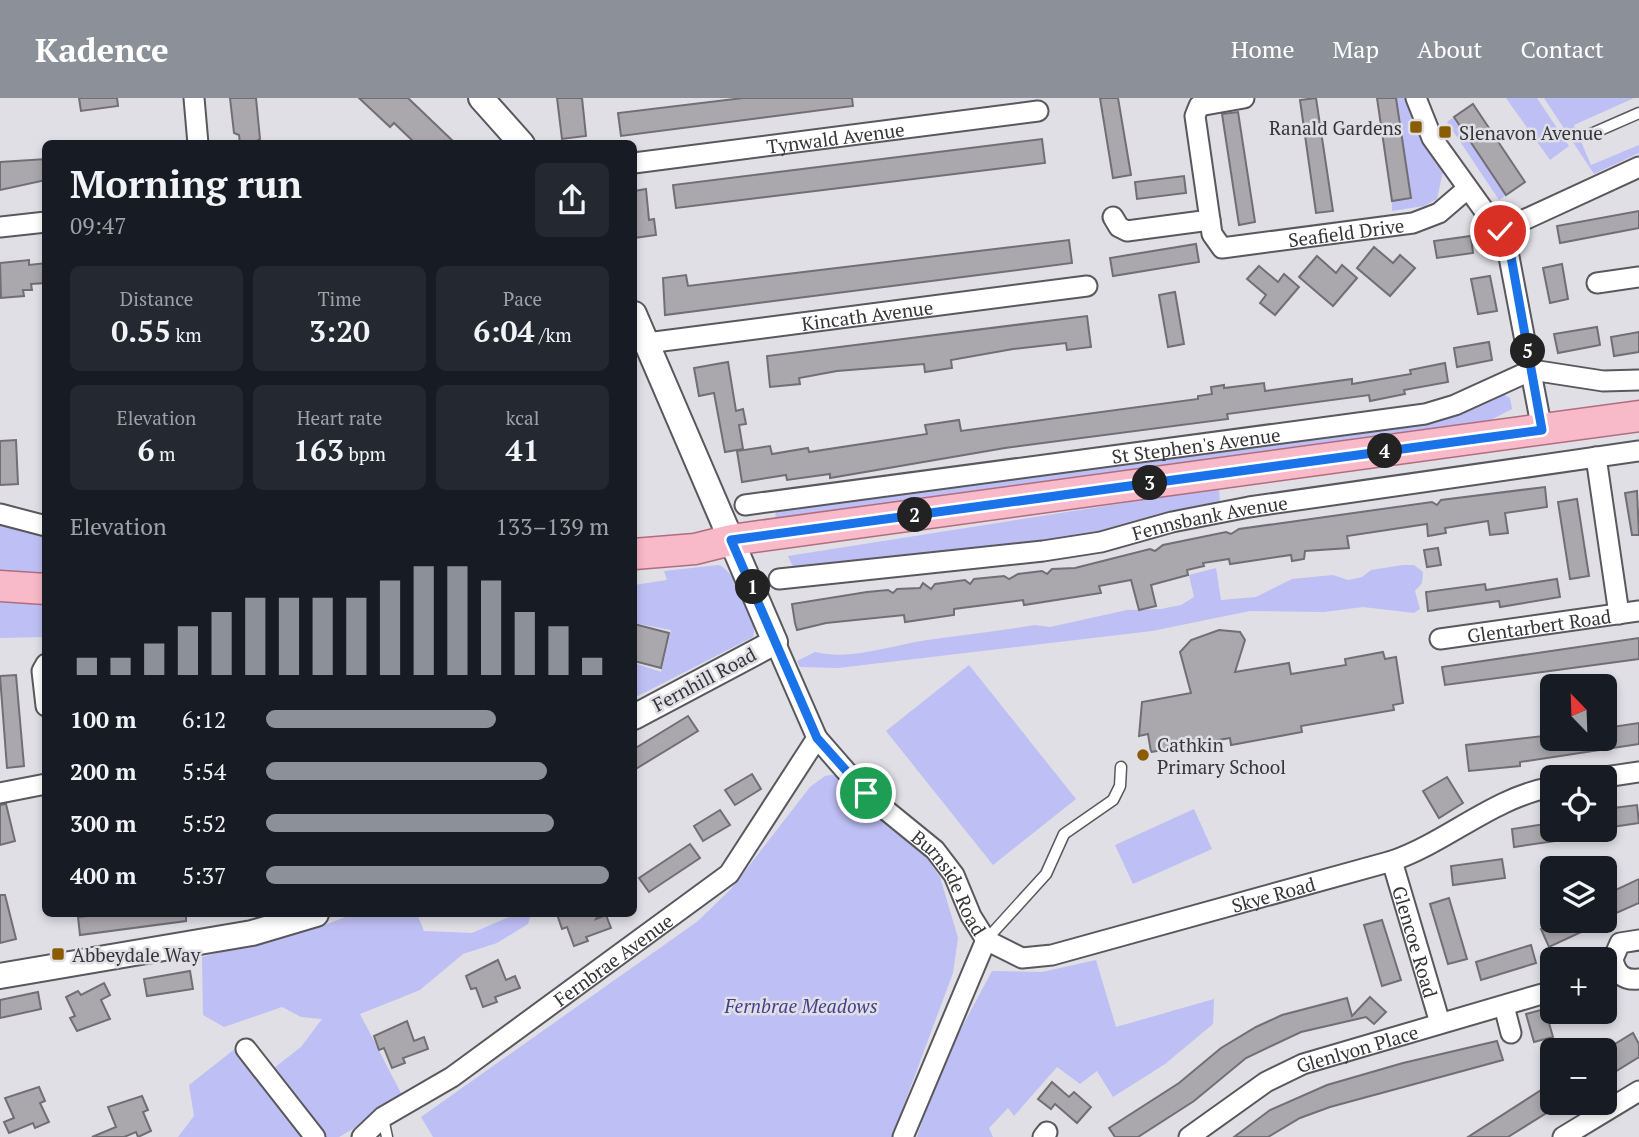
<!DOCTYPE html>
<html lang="en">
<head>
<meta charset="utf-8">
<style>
	:root { --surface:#171b24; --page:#242831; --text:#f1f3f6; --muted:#9ea1a6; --accent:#8c9099 }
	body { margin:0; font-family:"PT Serif",serif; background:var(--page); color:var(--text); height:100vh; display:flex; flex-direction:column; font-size:26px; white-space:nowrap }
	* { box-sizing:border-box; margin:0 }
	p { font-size:23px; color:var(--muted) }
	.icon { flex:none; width:38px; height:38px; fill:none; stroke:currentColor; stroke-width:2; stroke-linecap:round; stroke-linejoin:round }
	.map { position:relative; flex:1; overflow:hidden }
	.drawer { position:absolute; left:42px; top:42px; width:595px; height:777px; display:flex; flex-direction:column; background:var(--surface); border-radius:10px; box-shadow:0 4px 10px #0003 }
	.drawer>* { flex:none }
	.needle { width:46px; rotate:337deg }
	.controls { position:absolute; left:1540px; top:576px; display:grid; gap:14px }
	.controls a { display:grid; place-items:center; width:77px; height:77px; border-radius:10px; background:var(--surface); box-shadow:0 4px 10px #0003; font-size:35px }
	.pin { position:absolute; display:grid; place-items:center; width:60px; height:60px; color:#fff; margin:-30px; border:4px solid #fff; border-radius:50%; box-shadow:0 2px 7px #0007 }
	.km { position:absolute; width:35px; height:35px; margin:-18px; border-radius:50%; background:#222; color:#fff; font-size:19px; line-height:35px; text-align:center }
	.round { display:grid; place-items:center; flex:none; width:74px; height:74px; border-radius:10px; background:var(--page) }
	.headline { display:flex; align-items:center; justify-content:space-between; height:119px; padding:0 28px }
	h1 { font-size:38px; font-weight:800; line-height:52px }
	.stats { display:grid; grid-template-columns:repeat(3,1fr); gap:10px; height:119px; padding:7px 28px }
	.stats div { display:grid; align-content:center; border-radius:10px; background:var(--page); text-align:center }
	.stats b { font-size:30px; font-weight:800 }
	.stats small { font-size:19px; font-weight:400 }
	.stats p { font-size:19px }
	.chart { height:196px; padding:14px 28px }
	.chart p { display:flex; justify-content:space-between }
	.chart svg { width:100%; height:126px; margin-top:7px; stroke:var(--accent); stroke-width:6 }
	ul { padding:0 28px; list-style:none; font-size:23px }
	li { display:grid; grid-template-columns:112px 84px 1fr; align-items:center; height:52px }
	li i { height:18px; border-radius:9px; background:var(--accent) }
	header { display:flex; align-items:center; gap:42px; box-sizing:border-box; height:98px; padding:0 35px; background:var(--accent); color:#fff }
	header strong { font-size:33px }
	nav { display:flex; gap:38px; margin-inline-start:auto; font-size:24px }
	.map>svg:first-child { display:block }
	.green { fill:#bebff4 }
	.building { fill:#aaa8ad; stroke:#716f74; stroke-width:2 }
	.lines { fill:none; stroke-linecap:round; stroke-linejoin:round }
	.service-casing { stroke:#58585d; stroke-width:13 }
	.minor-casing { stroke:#58585d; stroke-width:23 }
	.tertiary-casing { stroke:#58585d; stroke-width:28 }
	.primary-casing { stroke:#b06d7e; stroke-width:33 }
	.service { stroke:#fff; stroke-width:10 }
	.minor { stroke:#fff; stroke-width:19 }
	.tertiary { stroke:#fff; stroke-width:24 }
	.primary { stroke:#f8b9c8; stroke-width:30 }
	.route-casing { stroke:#fff; stroke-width:14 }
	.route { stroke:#1a73e8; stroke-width:9 }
	.poi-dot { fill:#8b5d02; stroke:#dfdfe5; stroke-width:2.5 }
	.labels { text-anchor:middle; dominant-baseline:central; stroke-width:5; stroke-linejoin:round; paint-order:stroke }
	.poi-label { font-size:19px; fill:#353638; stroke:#dfdfe5; text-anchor:start }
	.street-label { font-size:19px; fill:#353638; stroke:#dfdfe5 }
	.park-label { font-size:19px; font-style:italic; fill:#463f8e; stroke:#dfdfe5 }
</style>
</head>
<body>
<header>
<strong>Kadence</strong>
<nav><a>Home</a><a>Map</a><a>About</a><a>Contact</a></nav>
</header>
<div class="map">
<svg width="1639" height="1039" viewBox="0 0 1639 1039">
	<rect width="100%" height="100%" fill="#dfdfe5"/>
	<g class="green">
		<path d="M1396,0H1408L1418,32L1443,73L1437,101L1424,108L1392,113V103L1411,100Z"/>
		<path d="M1506,0H1537L1569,48L1550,62Z"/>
		<path d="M1544,0H1634L1574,27L1591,67L1639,47V55L1594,76Z"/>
		<path d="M1454,19L1506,97L1499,102L1447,24Z"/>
		<path d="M1503,296L1510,300L1512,311L1485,325L775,423L776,413L1431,324Z"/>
		<path d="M1219,390L1220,406L1071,442L799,470L792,467L788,458Z"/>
		<path d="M0,420L46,432L45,539L0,540Z"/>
		<path d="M719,467C734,472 760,524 753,539L634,600V565L661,574L671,532L634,525V487L667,482L664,473Z"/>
		<path d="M1403,467H1414L1423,474L1422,485L1415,493L1420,511L1414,515L1363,509L1324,514L1250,513L1152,533L838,570L800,569L797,563L815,554C851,563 892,547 927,542C963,537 999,533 1035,527L1050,529L1127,512L1161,511L1181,507L1194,499L1189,477L1216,470L1221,502L1256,499L1292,481L1333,477L1348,482L1362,479L1371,472Z"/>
		<path d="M969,567L1076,701L993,767L886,633Z"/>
		<path d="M838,676L909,736L940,779L958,840L953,875L892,1039H433L421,1019L698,823L731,791L810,689L825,678Z"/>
		<path d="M1194,711L1212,751L1133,786L1115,747Z"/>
		<path d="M353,816H417L424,833L472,835L516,816H531L528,826L497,845L463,856L420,892L360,916L404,1001L339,1039H178L194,1018L189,987L236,950L261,980L301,949L322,921L301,919L282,909L224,929L203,917L202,859L322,828Z"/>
		<path d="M1096,862L1116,929L1214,901L1213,926L1165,966L1113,999L1097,973L1080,986L1057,969L1014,1018L1008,1010L989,1030L993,1039H917L938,974L992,873L1042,874Z"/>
	</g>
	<g class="building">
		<path d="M79,0H117L118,8L81,13Z"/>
		<path d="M230,0H256L260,41L251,46H240L239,37L234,35Z"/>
		<path d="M359,0H408L456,46H416L394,25L390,29Z"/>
		<path d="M557,0H582L586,38L562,41Z"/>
		<path d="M743,0H852L853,8L621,38L618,15Z"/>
		<path d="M1100,0H1118L1131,77L1113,80Z"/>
		<path d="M1316,0L1333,113L1316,115L1300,2Z"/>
		<path d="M1377,0H1396L1411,100L1392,103Z"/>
		<path d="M1473,6L1525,84L1506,97L1454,19Z"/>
		<path d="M1238,14L1255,124L1239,127L1222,16Z"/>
		<path d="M1042,41L1045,65L676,110L673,87Z"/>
		<path d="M46,61V82L0,92V64Z"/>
		<path d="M1184,78L1186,95L1137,101L1135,84Z"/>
		<path d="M646,91L649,122L654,121L656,137L634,140V93Z"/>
		<path d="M1639,113V130L1560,145L1557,128Z"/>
		<path d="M1471,138L1473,155L1437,160L1434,143Z"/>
		<path d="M1069,142L1072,165L665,217L663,180L686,177L688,188Z"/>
		<path d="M1196,146L1199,164L1113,178L1110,160Z"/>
		<path d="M1374,149L1393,165L1400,157L1415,170L1390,198L1357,170Z"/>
		<path d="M1317,158L1336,175L1342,167L1357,180L1333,208L1299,179Z"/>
		<path d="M29,162V167L46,165V185L31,186L32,192H23L24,198L1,200L0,165Z"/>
		<path d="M1562,166L1568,201L1550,205L1543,170Z"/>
		<path d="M1259,168L1278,184L1284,176L1299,189L1275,217L1260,205L1266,197L1247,181Z"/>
		<path d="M1490,178L1497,213L1478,216L1471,181Z"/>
		<path d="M1175,194L1184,246L1168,249L1159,197Z"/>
		<path d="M1087,218L1091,249L1067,252L1066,245L1013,251L951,262L952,270L925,274L924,266L837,273L799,280L800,286L770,289L767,258Z"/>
		<path d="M1597,229L1600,247L1558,255L1554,236Z"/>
		<path d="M1639,234V254L1614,258L1611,239Z"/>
		<path d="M1489,244L1492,262L1457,269L1454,250Z"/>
		<path d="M728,264L736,313L743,311L746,326L739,327L743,351L725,354L714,295L699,298L694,270Z"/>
		<path d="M1445,265L1448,284L1404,292L1405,296L1370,303L1369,297L1227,316L1228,321L1005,350L830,380V376L787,382L786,377L742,384L737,353L770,348L772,356L808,350L809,354L927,336L925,327L959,322L961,333L1198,301V298L1212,296L1211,289L1224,287V290L1264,285L1265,293L1352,281V286L1411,276L1410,272Z"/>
		<path d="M16,342L18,386L0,387V343Z"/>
		<path d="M1545,389L1547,409L1505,415L1508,435L1490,437L1488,423L1445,430L1446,435L1428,438L1427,426L1347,438L1349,450L1305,453L1304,461L1292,463L1291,457L1230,466L1229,461L1203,465L1204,468L1187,472L1188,477L1151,487L1156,508L1139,512L1131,482L1099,488L1101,495L1024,507L1023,502L954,511V517L905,524L904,517L826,525L797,532L795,525L792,506L867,494L888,492L893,495L897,491L920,490L923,485L931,491L935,486L965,482L970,486L974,481L1004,478L1009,481L1018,476L1042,473L1047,476L1052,471L1075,470L1150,451L1155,453L1163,447L1226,434L1231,436L1239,431L1432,404L1437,407L1441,402Z"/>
		<path d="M1637,393L1639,437H1632L1625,395Z"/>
		<path d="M1577,401L1589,478L1570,481L1558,404Z"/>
		<path d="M1438,450L1441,467L1427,469L1424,452Z"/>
		<path d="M1557,481L1560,499L1500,509L1499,503L1428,513L1426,494L1485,486L1486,492Z"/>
		<path d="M634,526L669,535L661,570L634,563Z"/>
		<path d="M1219,532L1240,534L1245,542L1235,574L1289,565L1291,576L1346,567L1345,561L1383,554L1385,561L1396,559L1403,605L1393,607L1394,612L1301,628L1302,634L1231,647L1230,640L1151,654L1148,636L1139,638L1142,604L1191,595L1180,554L1191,542Z"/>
		<path d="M1639,540V561L1445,587L1442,569Z"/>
		<path d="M16,577L24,668L7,670L0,578Z"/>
		<path d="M688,618L698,633L634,672V651Z"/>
		<path d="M1639,625V646L1520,664V668L1469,673L1466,647L1552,637V640H1605V630Z"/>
		<path d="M752,676L761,691L735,707L725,692Z"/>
		<path d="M1447,679L1463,705L1439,720L1423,693Z"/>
		<path d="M6,706L15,743L0,747V707Z"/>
		<path d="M1637,707L1639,725L1605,730V711Z"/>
		<path d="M720,712L730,727L703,743L694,728Z"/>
		<path d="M1552,725V732H1583V739L1514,749L1512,731Z"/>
		<path d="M690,746L700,760L649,794L639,780Z"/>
		<path d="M1502,761L1505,780L1453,787L1451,768Z"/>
		<path d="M1639,781V805L1605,820V797Z"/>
		<path d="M0,797H5L16,841L0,845Z"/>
		<path d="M1449,800L1467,861L1448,866L1430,806Z"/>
		<path d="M109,816H186V823L80,837L78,819Z"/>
		<path d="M557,816H599L596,821L606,817L611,830L586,839L588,843L574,848L567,829L562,831Z"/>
		<path d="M1382,822L1401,882L1382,888L1364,827Z"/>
		<path d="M1559,822H1607L1549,849L1541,831Z"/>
		<path d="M1531,847L1536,865L1481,882L1476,864Z"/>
		<path d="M498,862L506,882L515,878L520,890L495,899L497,904L483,909L476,890L471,891L466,878Z"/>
		<path d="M190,873L193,891L147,898L144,881Z"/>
		<path d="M104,885L110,897L101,902L110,921L77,933L70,920L75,918L66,899L78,893L81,897Z"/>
		<path d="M38,894L41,911L0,920V902Z"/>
		<path d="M1370,899L1386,914L1374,926L1366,919L1301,934L1246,960L1194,1003L1138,1039H1115L1109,1030L1179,985L1221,950L1256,929L1282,917L1347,900L1352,918Z"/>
		<path d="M1545,911L1553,939L1534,944L1526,916Z"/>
		<path d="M407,923L414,943L424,939L428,951L403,960L405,965L392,970L384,950L379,952L374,938Z"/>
		<path d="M1633,935L1639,946V959L1605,980V952Z"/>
		<path d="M1497,943L1503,962L1330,1009L1300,1020L1268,1039H1234L1270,1012L1327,987L1403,965Z"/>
		<path d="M1052,984L1069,999L1074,994L1091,1009L1077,1025L1055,1006L1051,1011L1038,1001Z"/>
		<path d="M1552,985V1004H1564L1508,1039H1468Z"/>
		<path d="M39,989L45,1003L40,1005L49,1024L35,1030L33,1025L9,1035L4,1024L14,1020L5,1000Z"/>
		<path d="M142,998L148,1012L143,1014L151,1033L138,1039L136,1034L124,1039H92L116,1029L108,1009Z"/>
	</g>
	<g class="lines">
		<defs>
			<g id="service">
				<path d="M1591,36L1639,15"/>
				<path d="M986,842L1046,776L1064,736L1113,702L1120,688L1121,669"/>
				<path d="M383,1020L387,1039"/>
			</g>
			<g id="minor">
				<path d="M194,0L198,46"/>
				<path id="s1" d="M1244,0L1199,8L1195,18L1212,136L1222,150L1413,125L1439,115L1467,91"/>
				<path d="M1416,0L1432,40L1506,143L1542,332"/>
				<path id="s2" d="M634,65L1038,13"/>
				<path d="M1113,119L1119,129L1127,133L1210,122"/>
				<path d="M0,129L46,124"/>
				<path d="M1500,133L1639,69"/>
				<path d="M1597,185L1639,179"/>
				<path id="s3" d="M647,245L1087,188"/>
				<path d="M1596,359L1619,516"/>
				<path id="s4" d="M745,407L1425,316L1455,307L1532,272L1603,283L1639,282"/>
				<path d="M0,416L46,428"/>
				<path id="s5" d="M779,481L1043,453L1101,444L1172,424L1249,409L1639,353"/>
				<path id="s6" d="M1440,541L1639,513"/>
				<path id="s7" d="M775,544L817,640L865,695L935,752L954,777L971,818L986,842L1022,860L1052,857L1392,763C1449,743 1492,700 1552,689"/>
				<path d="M46,566L42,573L46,608"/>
				<path d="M1605,679L1639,674"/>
				<path d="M0,695L46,686"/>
				<path id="s8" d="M1392,763L1440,925"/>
				<path d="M1639,842L1620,845L1613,861C1616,876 1624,883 1639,881"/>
				<path d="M1504,908L1511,935"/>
				<path d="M246,951L315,1039"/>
				<path id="s9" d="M362,1039L383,1019L452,979L729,776L817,640"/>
				<path d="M903,1039L986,842"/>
				<path d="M1043,1039L1047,1034"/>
				<path id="s10" d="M1189,1039L1266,984L1303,966L1542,896"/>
				<path d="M1563,1039L1639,993"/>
			</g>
			<g id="tertiary">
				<path d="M481,0L522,46"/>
				<path d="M634,216L775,544L634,619"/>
				<path d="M0,878L252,835L316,816"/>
			</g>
			<g id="primary">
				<path d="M634,456L695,451L731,442L1639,318"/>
				<path d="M0,488L46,491"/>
			</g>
		</defs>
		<use href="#service" class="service-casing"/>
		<use href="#minor" class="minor-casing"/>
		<use href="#tertiary" class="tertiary-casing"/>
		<use href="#primary" class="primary-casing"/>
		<use href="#service" class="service"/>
		<use href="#minor" class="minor"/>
		<use href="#tertiary" class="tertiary"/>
		<use href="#primary" class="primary"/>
	</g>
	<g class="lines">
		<defs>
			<path id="route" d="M866,695L817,640L731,442L1542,332L1510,153L1500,133"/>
		</defs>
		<use href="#route" class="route-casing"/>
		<use href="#route" class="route"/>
	</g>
	<g class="poi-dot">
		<rect x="1409" y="22" width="14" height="14" rx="3.5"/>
		<rect x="1438" y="27" width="14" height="14" rx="3.5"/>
		<circle cx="1143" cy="657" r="7"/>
		<rect x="51" y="849" width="14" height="14" rx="3.5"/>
	</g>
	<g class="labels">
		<g class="poi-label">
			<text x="1402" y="29" text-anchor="end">Ranald Gardens</text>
			<text x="1459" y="34">Slenavon Avenue</text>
			<text x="1157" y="646">Cathkin<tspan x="1157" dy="22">Primary School</tspan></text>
			<text x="72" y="856">Abbeydale Way</text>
		</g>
		<g class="street-label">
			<text stroke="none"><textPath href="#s2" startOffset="203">Tynwald Avenue</textPath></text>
			<text stroke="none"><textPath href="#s1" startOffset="318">Seafield Drive</textPath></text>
			<text stroke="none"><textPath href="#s3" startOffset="222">Kincath Avenue</textPath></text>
			<text stroke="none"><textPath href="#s4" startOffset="455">St Stephen's Avenue</textPath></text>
			<text stroke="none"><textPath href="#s5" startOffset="436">Fennsbank Avenue</textPath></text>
			<text stroke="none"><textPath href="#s6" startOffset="100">Glentarbert Road</textPath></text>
			<text transform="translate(704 581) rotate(-28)">Fernhill Road</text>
			<text stroke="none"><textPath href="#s7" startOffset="303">Burnside Road</textPath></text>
			<text stroke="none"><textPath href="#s7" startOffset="672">Skye Road</textPath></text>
			<text stroke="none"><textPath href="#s8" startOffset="84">Glencoe Road</textPath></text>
			<text stroke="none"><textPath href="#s9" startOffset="308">Fernbrae Avenue</textPath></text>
			<text stroke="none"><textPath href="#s10" startOffset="192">Glenlyon Place</textPath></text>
		</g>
		<g class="park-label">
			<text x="801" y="907">Fernbrae Meadows</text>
		</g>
	</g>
</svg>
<div class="controls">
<a><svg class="needle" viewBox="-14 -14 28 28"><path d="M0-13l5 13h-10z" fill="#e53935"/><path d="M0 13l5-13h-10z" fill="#9ea1a6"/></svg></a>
<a><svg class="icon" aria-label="locate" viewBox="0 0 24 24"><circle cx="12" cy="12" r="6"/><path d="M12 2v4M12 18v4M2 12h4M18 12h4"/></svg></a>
<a><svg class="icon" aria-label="layers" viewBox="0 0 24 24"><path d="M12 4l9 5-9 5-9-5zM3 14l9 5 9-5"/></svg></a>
<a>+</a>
<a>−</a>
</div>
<div class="pin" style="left:866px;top:695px;background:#1e9e55"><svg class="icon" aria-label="arrive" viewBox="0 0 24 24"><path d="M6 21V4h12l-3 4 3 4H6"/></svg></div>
<div class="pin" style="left:1500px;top:133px;background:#d93025"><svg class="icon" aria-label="check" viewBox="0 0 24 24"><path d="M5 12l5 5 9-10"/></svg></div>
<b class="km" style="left:753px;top:489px">1</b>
<b class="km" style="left:915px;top:417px">2</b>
<b class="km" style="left:1150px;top:385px">3</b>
<b class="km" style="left:1385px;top:353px">4</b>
<b class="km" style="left:1528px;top:253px">5</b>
<section class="drawer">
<div class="headline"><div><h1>Morning run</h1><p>09:47</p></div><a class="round"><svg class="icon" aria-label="share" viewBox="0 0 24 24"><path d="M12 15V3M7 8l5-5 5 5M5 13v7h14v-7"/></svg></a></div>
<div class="stats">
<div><p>Distance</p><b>0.55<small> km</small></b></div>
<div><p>Time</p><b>3:20</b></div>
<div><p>Pace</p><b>6:04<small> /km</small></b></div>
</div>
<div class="stats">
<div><p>Elevation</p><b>6<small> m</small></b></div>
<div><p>Heart rate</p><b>163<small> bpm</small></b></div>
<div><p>kcal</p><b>41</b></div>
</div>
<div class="chart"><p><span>Elevation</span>133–139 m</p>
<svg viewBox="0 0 160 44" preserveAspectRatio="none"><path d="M5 44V38M15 44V38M25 44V33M35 44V27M45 44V22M55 44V17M65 44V17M75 44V17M85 44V17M95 44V11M105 44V6M115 44V6M125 44V11M135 44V22M145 44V27M155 44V38"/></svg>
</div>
<ul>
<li><b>100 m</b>6:12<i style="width:67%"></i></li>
<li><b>200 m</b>5:54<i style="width:82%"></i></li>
<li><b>300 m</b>5:52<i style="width:84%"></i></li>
<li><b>400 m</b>5:37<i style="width:100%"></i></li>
</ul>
</section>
</div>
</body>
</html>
